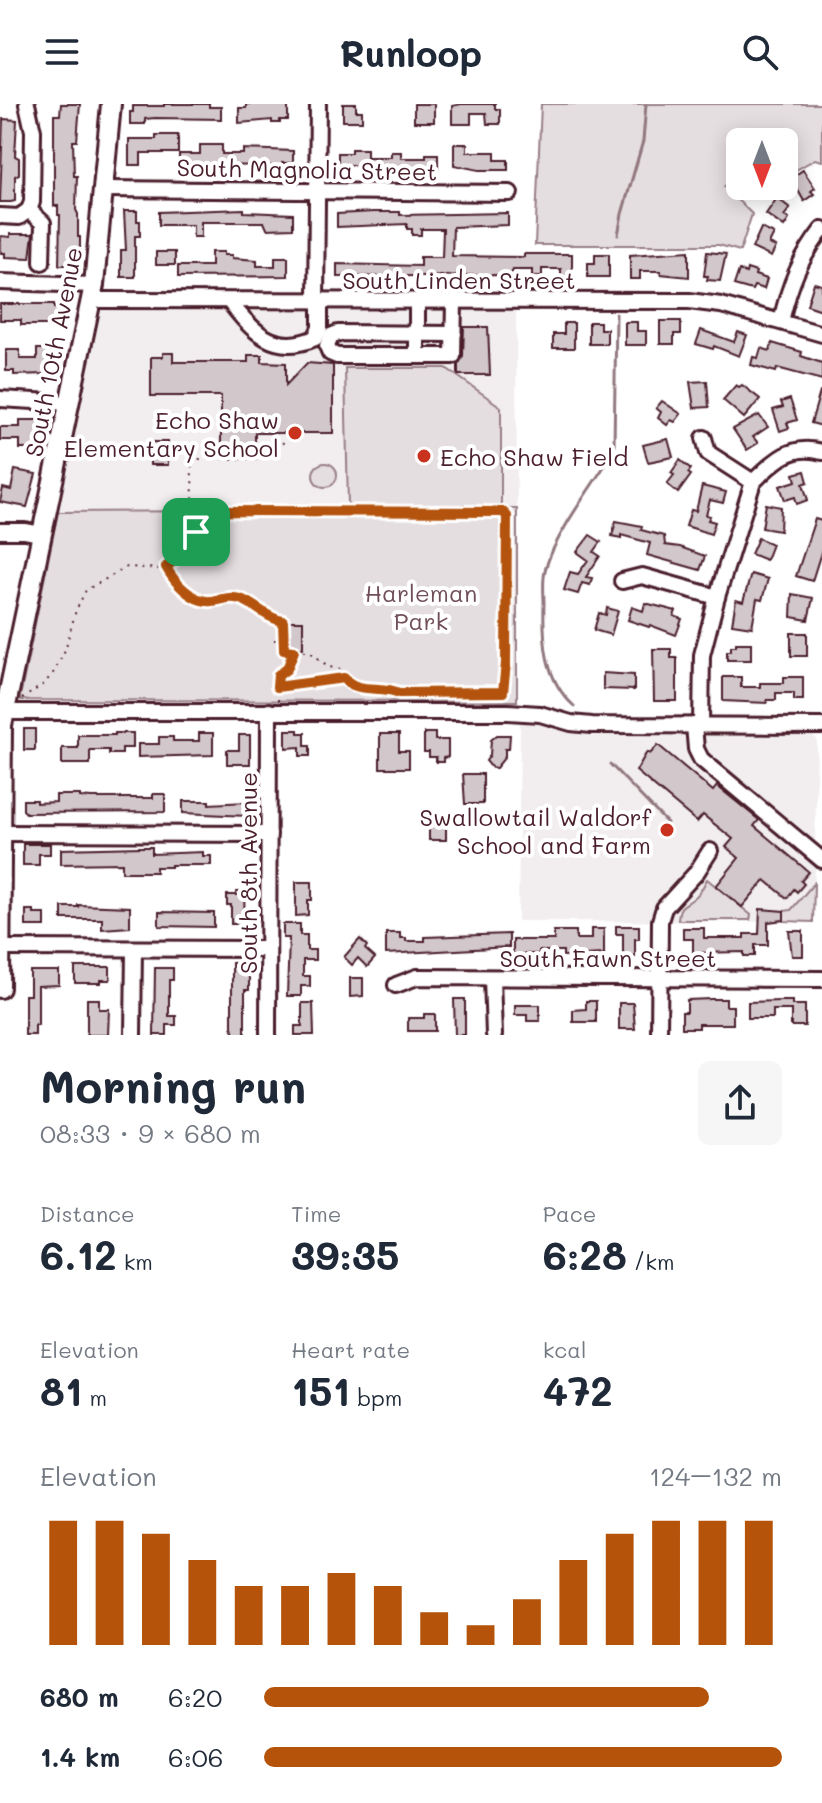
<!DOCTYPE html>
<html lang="en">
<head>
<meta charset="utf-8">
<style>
	:root { --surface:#fff; --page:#f6f6f7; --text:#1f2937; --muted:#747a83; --accent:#b45309 }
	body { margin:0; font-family:Mali,sans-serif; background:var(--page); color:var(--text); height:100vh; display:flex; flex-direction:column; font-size:30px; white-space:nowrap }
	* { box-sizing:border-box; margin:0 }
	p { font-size:26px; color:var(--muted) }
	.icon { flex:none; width:44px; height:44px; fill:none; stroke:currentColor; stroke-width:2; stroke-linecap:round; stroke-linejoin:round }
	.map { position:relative; height:931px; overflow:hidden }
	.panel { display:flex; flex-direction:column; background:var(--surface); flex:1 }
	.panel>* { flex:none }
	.needle { width:52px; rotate:180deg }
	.buttons { position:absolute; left:726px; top:24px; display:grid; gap:16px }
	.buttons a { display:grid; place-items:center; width:72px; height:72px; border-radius:12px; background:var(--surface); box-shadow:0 4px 20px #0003; font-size:40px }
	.pin { position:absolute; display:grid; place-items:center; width:68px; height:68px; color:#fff; margin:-34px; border-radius:16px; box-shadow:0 4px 12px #0006 }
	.round { display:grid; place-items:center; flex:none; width:84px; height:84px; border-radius:12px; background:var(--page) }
	.headline { display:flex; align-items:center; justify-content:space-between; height:136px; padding:0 40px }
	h1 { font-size:44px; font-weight:700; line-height:60px }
	.figures { display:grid; grid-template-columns:repeat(3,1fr); gap:12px; height:136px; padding:8px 40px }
	.figures div { display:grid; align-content:center }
	.figures b { font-size:40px; font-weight:700 }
	.figures small { font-size:22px; font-weight:400 }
	.figures p { font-size:22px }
	.chart { height:224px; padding:16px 40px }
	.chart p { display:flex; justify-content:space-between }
	.chart svg { width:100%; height:144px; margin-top:8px; stroke:var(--accent); stroke-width:6 }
	ul { padding:0 40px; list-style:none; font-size:26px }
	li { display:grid; grid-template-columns:128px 96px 1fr; align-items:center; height:60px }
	li i { height:20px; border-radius:10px; background:var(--accent) }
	header { display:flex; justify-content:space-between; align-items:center; height:104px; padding:0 40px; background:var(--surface); font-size:36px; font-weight:700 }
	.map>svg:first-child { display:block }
	.built { fill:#f2eeef }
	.green { fill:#e5dee0; stroke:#987e86; stroke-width:2 }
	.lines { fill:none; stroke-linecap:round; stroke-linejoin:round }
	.stream { stroke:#91787e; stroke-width:3 }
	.building { fill:#d2c7cb; stroke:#4a1f2b; stroke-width:2 }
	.minor-casing { stroke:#4a1f2b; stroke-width:20 }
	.major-casing { stroke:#4a1f2b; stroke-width:24 }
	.path { stroke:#4a1f2b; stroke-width:2; stroke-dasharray:2 6; stroke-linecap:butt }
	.minor { stroke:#fff; stroke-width:14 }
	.major { stroke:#fff; stroke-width:18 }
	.route-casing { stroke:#fff; stroke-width:16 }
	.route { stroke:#b45309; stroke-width:10 }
	.poi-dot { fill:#c8321e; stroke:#fff; stroke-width:3 }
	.labels { text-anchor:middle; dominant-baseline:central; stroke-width:8; stroke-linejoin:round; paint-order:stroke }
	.street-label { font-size:24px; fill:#4a1f2b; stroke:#fff }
	.poi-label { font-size:24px; fill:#4a1f2b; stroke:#fff; text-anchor:end }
	.park-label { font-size:24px; fill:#714f58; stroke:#fff }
</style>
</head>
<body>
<header><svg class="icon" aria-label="menu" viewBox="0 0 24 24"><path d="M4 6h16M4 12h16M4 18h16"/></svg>Runloop<svg class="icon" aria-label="search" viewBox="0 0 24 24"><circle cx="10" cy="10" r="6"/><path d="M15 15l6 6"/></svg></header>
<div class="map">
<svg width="822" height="931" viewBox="0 0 822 931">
	<rect width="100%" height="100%" fill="#fff"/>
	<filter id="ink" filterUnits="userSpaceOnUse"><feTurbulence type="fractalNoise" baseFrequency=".0125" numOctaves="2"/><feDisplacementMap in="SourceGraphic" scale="16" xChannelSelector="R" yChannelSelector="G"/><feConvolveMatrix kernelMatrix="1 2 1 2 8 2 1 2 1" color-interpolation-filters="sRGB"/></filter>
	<g filter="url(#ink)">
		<g class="built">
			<path d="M104,204L516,205L517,405L58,408L99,209Z"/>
			<path d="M520,619H540L593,632H813L817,635L814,818L518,817Z"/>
		</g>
		<g class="green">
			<path d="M541,0H822V57L815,55L784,73V38H740V64L724,83L752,110L740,147L719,141H535Z"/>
			<path d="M345,264H446L501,303V402H348Z"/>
			<circle cx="325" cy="371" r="12"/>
			<path d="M517,405V597L21,596L20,593L58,408Z"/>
			<path d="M707,775L751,811L750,816H678C679,800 683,803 694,794C700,790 704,781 707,775Z"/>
			<path d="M814,779L813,818L784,817V807L791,806Z"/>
		</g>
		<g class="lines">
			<g class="stream">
				<path d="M618,131L622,110L643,37L646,0"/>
				<path d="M574,602C544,575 543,537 544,499C544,488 542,474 546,463C556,430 592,382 611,352L614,343L616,210"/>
				<path d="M610,660L667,719"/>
			</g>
		</g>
		<g class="building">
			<path d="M61,0H80L77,37H73L74,72H77L76,106L78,110V133H80V158H75V161H59L60,111H58V102H54V11H60Z"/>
			<path d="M164,0H209V3H221V15L155,14L145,15V20H130V8H133V2H164Z"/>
			<path d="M246,0H288V16H280V19H272V16L239,19V4H246Z"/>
			<path d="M343,0H356V7H362V17H343Z"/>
			<rect x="414" y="0" width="20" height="18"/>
			<path d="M461,0H495V5H500V20H487L486,9H471V20H452V2Z"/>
			<path d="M3,15L17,16L15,52L19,54V70L15,72V97L11,98H0Z"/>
			<path d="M156,31H178V49H141V61H129V35H156Z"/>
			<path d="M454,40H467V48H495V56H508V66H479L454,61Z"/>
			<path d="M200,41H222V50H243V45L293,47V59H282V62L179,61V50H200Z"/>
			<path d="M351,45H367V53H391V48H401V54H426V50H438V66L357,65V62L352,61H338V49H351Z"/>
			<path d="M803,66L815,84L811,87L814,90L804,97L791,74Z"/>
			<path d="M777,94L790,104L784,112L789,115L784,123L766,110Z"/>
			<path d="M244,105V108L293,110V124L267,125L264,118H201V133H193V121H159V108Z"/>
			<path d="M124,107H137V117H140V132H135V173H121V146H126Z"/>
			<path d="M373,108H400V111L508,109V121L453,123L452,152L524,153V150H572V172H561V165H542V172H532V166H513L509,174H499V171L337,173V160L420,162V153H442L443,125H421V131H412V125H407V120L337,123V110Z"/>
			<path d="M761,124L774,130L769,140L776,143L771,153L752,144Z"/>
			<path d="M10,130H33L30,154L5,153V149H1V132L10,133Z"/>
			<path d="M689,147V173L661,170V167H640V175H630V151Z"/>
			<rect x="156" y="148" width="19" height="13"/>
			<path d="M211,148H224V151H232V154L257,156V162H275V153H288V172L178,173V162H211Z"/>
			<path d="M707,148L726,150L720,177L707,176L708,172H704Z"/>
			<path d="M595,150H609V173H588V159H595Z"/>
			<path d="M747,165L756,168L755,171L767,175L764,185L754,182L752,186L734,181L739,166L746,169Z"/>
			<path d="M814,179L822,181V206L807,201Z"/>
			<path d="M0,200H54V204H61V224H48V221H21V216H0Z"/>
			<path d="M660,217H681V230H674V240H660Z"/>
			<path d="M589,218H600V225H607V240H589Z"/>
			<path d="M625,218H637V227H646V241H625Z"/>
			<path d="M564,219H574V244H553V230H564Z"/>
			<path d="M464,223H488L490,271H458V261L463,252Z"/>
			<path d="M701,226L734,238L738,228L747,231L739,252L714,242L713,245L696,240Z"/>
			<path d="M772,239L802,248L801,252L822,259V276L777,264L776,268L751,261L753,253L758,254L761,244L770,247Z"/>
			<path d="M37,245H53V262H47V270L14,271V267H6V246H20V255H37Z"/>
			<path d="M163,249H173V258H248V251H262V258L286,259V281L307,259L333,261V329H255V352H221V292H151V253H163Z"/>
			<path d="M707,277L709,303L694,304L690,278Z"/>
			<path d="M736,281L739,283L742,281L760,295L744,314L723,296Z"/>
			<path d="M820,288H822V322L811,319Z"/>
			<path d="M790,295L797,316L787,319L789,324L780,327L773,306L783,303L781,298Z"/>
			<path d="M662,297L681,310L675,318L671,316L667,321L658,314L661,308L656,304Z"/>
			<path d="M759,311L768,323L753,333L758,339L747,346L733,325Z"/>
			<path d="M20,316H39V345H20V336H0V323H20Z"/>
			<path d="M668,335L673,353L648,358L643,341Z"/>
			<rect x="150" y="338" width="18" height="23"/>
			<path d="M680,356L691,365L688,369L691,371L678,389L667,380L674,371L671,369Z"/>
			<path d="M15,366L36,370L27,403L0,398L3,384L11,386Z"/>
			<path d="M805,367L808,378L803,380L808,396L797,400L795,393L785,396L780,382L796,377L794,370Z"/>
			<path d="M702,382L726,388L723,399L710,396L706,411L710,412L708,416L715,418L711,430L686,422L691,406L696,407Z"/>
			<path d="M766,400L781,403L780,427L762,424Z"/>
			<path d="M815,415L822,417V445L812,477L796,472Z"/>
			<path d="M616,417L642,422L641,426L664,432L665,441L680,443L705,452L700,466L647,451L650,439L621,431V434L612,432Z"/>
			<path d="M590,431L601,438L594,448L600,452L586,473L592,474L590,481L582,479L578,490L564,486L570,468L578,470L588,456L577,448Z"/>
			<path d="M758,434L772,440L766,456L751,450Z"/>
			<path d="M751,470L768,475L762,496L757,495L752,523L732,520L736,496L743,498Z"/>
			<path d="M792,490L813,494L808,516L791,513Z"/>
			<path d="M645,499L676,507L674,512L682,515L676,531L650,521L649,523L628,516L632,503L643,507Z"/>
			<path d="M607,504L618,507L611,531L594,526L599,509L606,511Z"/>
			<rect x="285" y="517" width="18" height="27"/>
			<rect x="791" y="529" width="16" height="23"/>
			<path d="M736,539H751V556H727V547H731V542H736Z"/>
			<path d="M653,545H671V554H677V597H654Z"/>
			<path d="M603,569L634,571V586L603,585Z"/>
			<path d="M723,573H741V583H760V579H784V573H803V596H794V589H776V596H767V599L723,597Z"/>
			<rect x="24" y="625" width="11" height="21"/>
			<path d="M286,626H298V629H305V642H310V652H300V643L286,644Z"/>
			<path d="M115,629H133V644H122V650H109V646H90V660H62V644H78V631H115Z"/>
			<path d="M199,629H213V651L138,653V640H159V633H173V637H199Z"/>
			<path d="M424,629H435V636H448V653L443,654V658H436V653H429V648H424Z"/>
			<path d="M380,630H399V647H409V664H380Z"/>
			<path d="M239,631H250V660H227V646H239Z"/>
			<path d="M497,631H510L509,645H505V653L496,664H492L486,657L490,651L491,636Z"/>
			<path d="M658,641L713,687L717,682L759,716L754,722L809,768L801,777L804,780L797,788L794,785L787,794L765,776L742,803L716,782L739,754L726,743L733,735L703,711L697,718L636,667L647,648L650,650Z"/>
			<path d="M463,670H483V700H465Z"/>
			<path d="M153,690H165V708L26,709L23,706V696H36V699L56,698V691H80V693L91,694H153Z"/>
			<path d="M183,697H209V700L247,698V712L183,709Z"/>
			<rect x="429" y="714" width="17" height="22"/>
			<path d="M23,740H50V750H39V761H23Z"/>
			<path d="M142,743H152V750L203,748V752H211V761H171V763H156V768H122V759L61,760V745Z"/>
			<path d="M296,778H312V796H308V811L296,812Z"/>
			<path d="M236,788H244L245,820H231V801H227V791H236Z"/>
			<path d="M78,801L130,803V823L102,825V815H62V803H78Z"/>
			<path d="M760,805L784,807V816L768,818V841H755V852H744V848L693,849V835H683V824H704V834H744V830H759Z"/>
			<path d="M26,806H34V810H45V822H26Z"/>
			<path d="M159,808L214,809V823L159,822Z"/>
			<path d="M283,820H300V831H307V846H315V856H303V872H310V882H301V892H287L289,834H283Z"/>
			<path d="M616,822H639V835H635V852H623V830H616Z"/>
			<path d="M591,825H604V850L563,852V847H539V850H513V836H554V827H576V835H591Z"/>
			<path d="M789,827H803V852H792Z"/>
			<path d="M386,829H400V834H406V837H425V833L509,830V843L386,850Z"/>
			<path d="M360,835L367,842L365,845L375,854L367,863L358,854L352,861L344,853Z"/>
			<path d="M232,859H249V886H245V931H234L232,922Z"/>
			<path d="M75,863H110V876H101V879H75Z"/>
			<path d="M155,864H173V876H169V912H176V921H167V931H154Z"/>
			<path d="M30,867H59V881L38,882V921H35V931H25V891H30Z"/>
			<path d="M350,874H363V892L350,893Z"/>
			<path d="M87,895H99V905H109L108,931H87Z"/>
			<path d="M454,895H465V931H455Z"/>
			<path d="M711,895H726V902H733V920H699V924H682V908H687V896Z"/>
			<path d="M586,897H596V918H573V906L586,905Z"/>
			<path d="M782,897H792V901H805V922H791V906H773V914H748V898Z"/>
			<path d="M302,899H313L314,931H295V922H302Z"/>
			<path d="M619,899H633L635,925H619Z"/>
			<path d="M515,901H540V917H527V911H515Z"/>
			<path d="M424,910H435V927H408V914H424Z"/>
		</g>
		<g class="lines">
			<defs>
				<g id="minor">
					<path d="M27,0L33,27L32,98L29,106"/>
					<path d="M103,85L510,89"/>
					<path d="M29,106L43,119L42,158"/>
					<path d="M0,112L19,113L29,106"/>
					<path d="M0,178L94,181"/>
					<path d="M91,196L689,197L721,201L822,230"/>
					<path d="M229,197C252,227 274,252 315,234L320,224V197"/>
					<path d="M316,197L318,0"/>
					<path d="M417,197V252"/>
					<path d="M781,217C790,180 799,156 822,126"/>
					<path d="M454,230L338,229L331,232L327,242L330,249L337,252H453L454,197"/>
					<path d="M0,295L69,299"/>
					<path d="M704,334L708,349L753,378C773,358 791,339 822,348"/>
					<path d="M0,427H25L41,430"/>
					<path d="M622,477L642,472L717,493"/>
					<path d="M5,608H508L540,610L571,619L592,621L822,622"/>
					<path d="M694,621L696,645L701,655L822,756"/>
					<path d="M701,621L702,551L717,493L753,378"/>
					<path d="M1,729L269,730"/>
					<path d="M2,844L268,845"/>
					<path d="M492,874L494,931"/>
					<path d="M396,881L417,873L822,875"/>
					<path d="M133,931L134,845"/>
					<path d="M268,931L269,607"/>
					<path d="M659,931L660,817L664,804L696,769L710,747"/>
				</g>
				<path id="major" d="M0,884L2,621L94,181L111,0"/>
			</defs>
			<use href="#minor" class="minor-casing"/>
			<use href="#major" class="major-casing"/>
			<g class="path">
				<path d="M195,428L214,409L230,407L503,408L507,412L506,559L503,588"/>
				<path d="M167,465C175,480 194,499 212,497C222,496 228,491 238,494C254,499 266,515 283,517L284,535"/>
				<path d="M274,536H284V546L309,547L329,563L341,565L347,578C363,588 382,581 399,589L503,588L506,596"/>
				<path d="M278,583L343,574"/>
				<path d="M22,595L44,580L54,568L65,546L76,506L86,486L127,463L163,465L176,455L195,428L191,355H258L273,347L290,333V329"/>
				<path d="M278,597V571L287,565L294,546"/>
			</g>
			<use href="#minor" class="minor"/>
			<use href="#major" class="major"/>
		</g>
	</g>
	<g class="lines" filter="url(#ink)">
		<defs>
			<path id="route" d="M230,407L503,408L507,412L506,559L503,588L399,589C381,581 357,590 344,574L277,583L278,571L287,565L294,547L284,546L283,517C268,515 257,502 243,496C230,491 224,496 211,497C193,499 174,478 166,463L176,455L207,413L214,409Z"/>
		</defs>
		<use href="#route" class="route-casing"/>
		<use href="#route" class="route"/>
	</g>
	<g class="poi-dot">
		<circle cx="295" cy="329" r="8"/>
		<circle cx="424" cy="352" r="8"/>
		<circle cx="667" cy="726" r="8"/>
	</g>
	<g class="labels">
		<g class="street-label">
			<text transform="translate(307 65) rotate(1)">South Magnolia Street</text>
			<text x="459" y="175">South Linden Street</text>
			<text transform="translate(53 248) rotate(-79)">South 10th Avenue</text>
			<text transform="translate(247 769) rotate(-90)">South 8th Avenue</text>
			<text x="608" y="853">South Fawn Street</text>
		</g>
		<g class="poi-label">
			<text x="279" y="315">Echo Shaw<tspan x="279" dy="28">Elementary School</tspan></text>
			<text x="440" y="352" text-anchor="start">Echo Shaw Field</text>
			<text x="651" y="712">Swallowtail Waldorf<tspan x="651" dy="28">School and Farm</tspan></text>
		</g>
		<g class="park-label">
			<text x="421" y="488">Harleman<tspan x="421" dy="28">Park</tspan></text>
		</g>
	</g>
</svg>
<div class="buttons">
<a><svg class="needle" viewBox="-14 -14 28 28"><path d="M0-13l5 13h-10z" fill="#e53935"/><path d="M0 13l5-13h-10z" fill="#747a83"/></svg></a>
</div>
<div class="pin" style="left:196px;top:428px;background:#1e9e55"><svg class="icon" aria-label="arrive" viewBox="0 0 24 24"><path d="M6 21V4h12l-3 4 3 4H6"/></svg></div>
</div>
<section class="panel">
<div class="headline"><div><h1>Morning run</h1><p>08:33 · 9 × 680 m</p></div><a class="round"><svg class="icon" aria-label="share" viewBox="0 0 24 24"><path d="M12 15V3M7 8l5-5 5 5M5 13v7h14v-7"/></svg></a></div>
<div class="figures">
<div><p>Distance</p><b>6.12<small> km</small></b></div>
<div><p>Time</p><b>39:35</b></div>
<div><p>Pace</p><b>6:28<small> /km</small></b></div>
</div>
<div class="figures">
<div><p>Elevation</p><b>81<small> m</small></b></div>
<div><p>Heart rate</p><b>151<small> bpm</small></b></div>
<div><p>kcal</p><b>472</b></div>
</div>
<div class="chart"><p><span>Elevation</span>124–132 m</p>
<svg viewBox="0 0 160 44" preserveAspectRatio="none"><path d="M5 44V6M15 44V6M25 44V10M35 44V18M45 44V26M55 44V26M65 44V22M75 44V26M85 44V34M95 44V38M105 44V30M115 44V18M125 44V10M135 44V6M145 44V6M155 44V6"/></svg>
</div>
<ul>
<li><b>680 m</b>6:20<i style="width:86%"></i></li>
<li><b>1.4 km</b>6:06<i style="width:100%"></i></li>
</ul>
</section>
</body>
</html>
